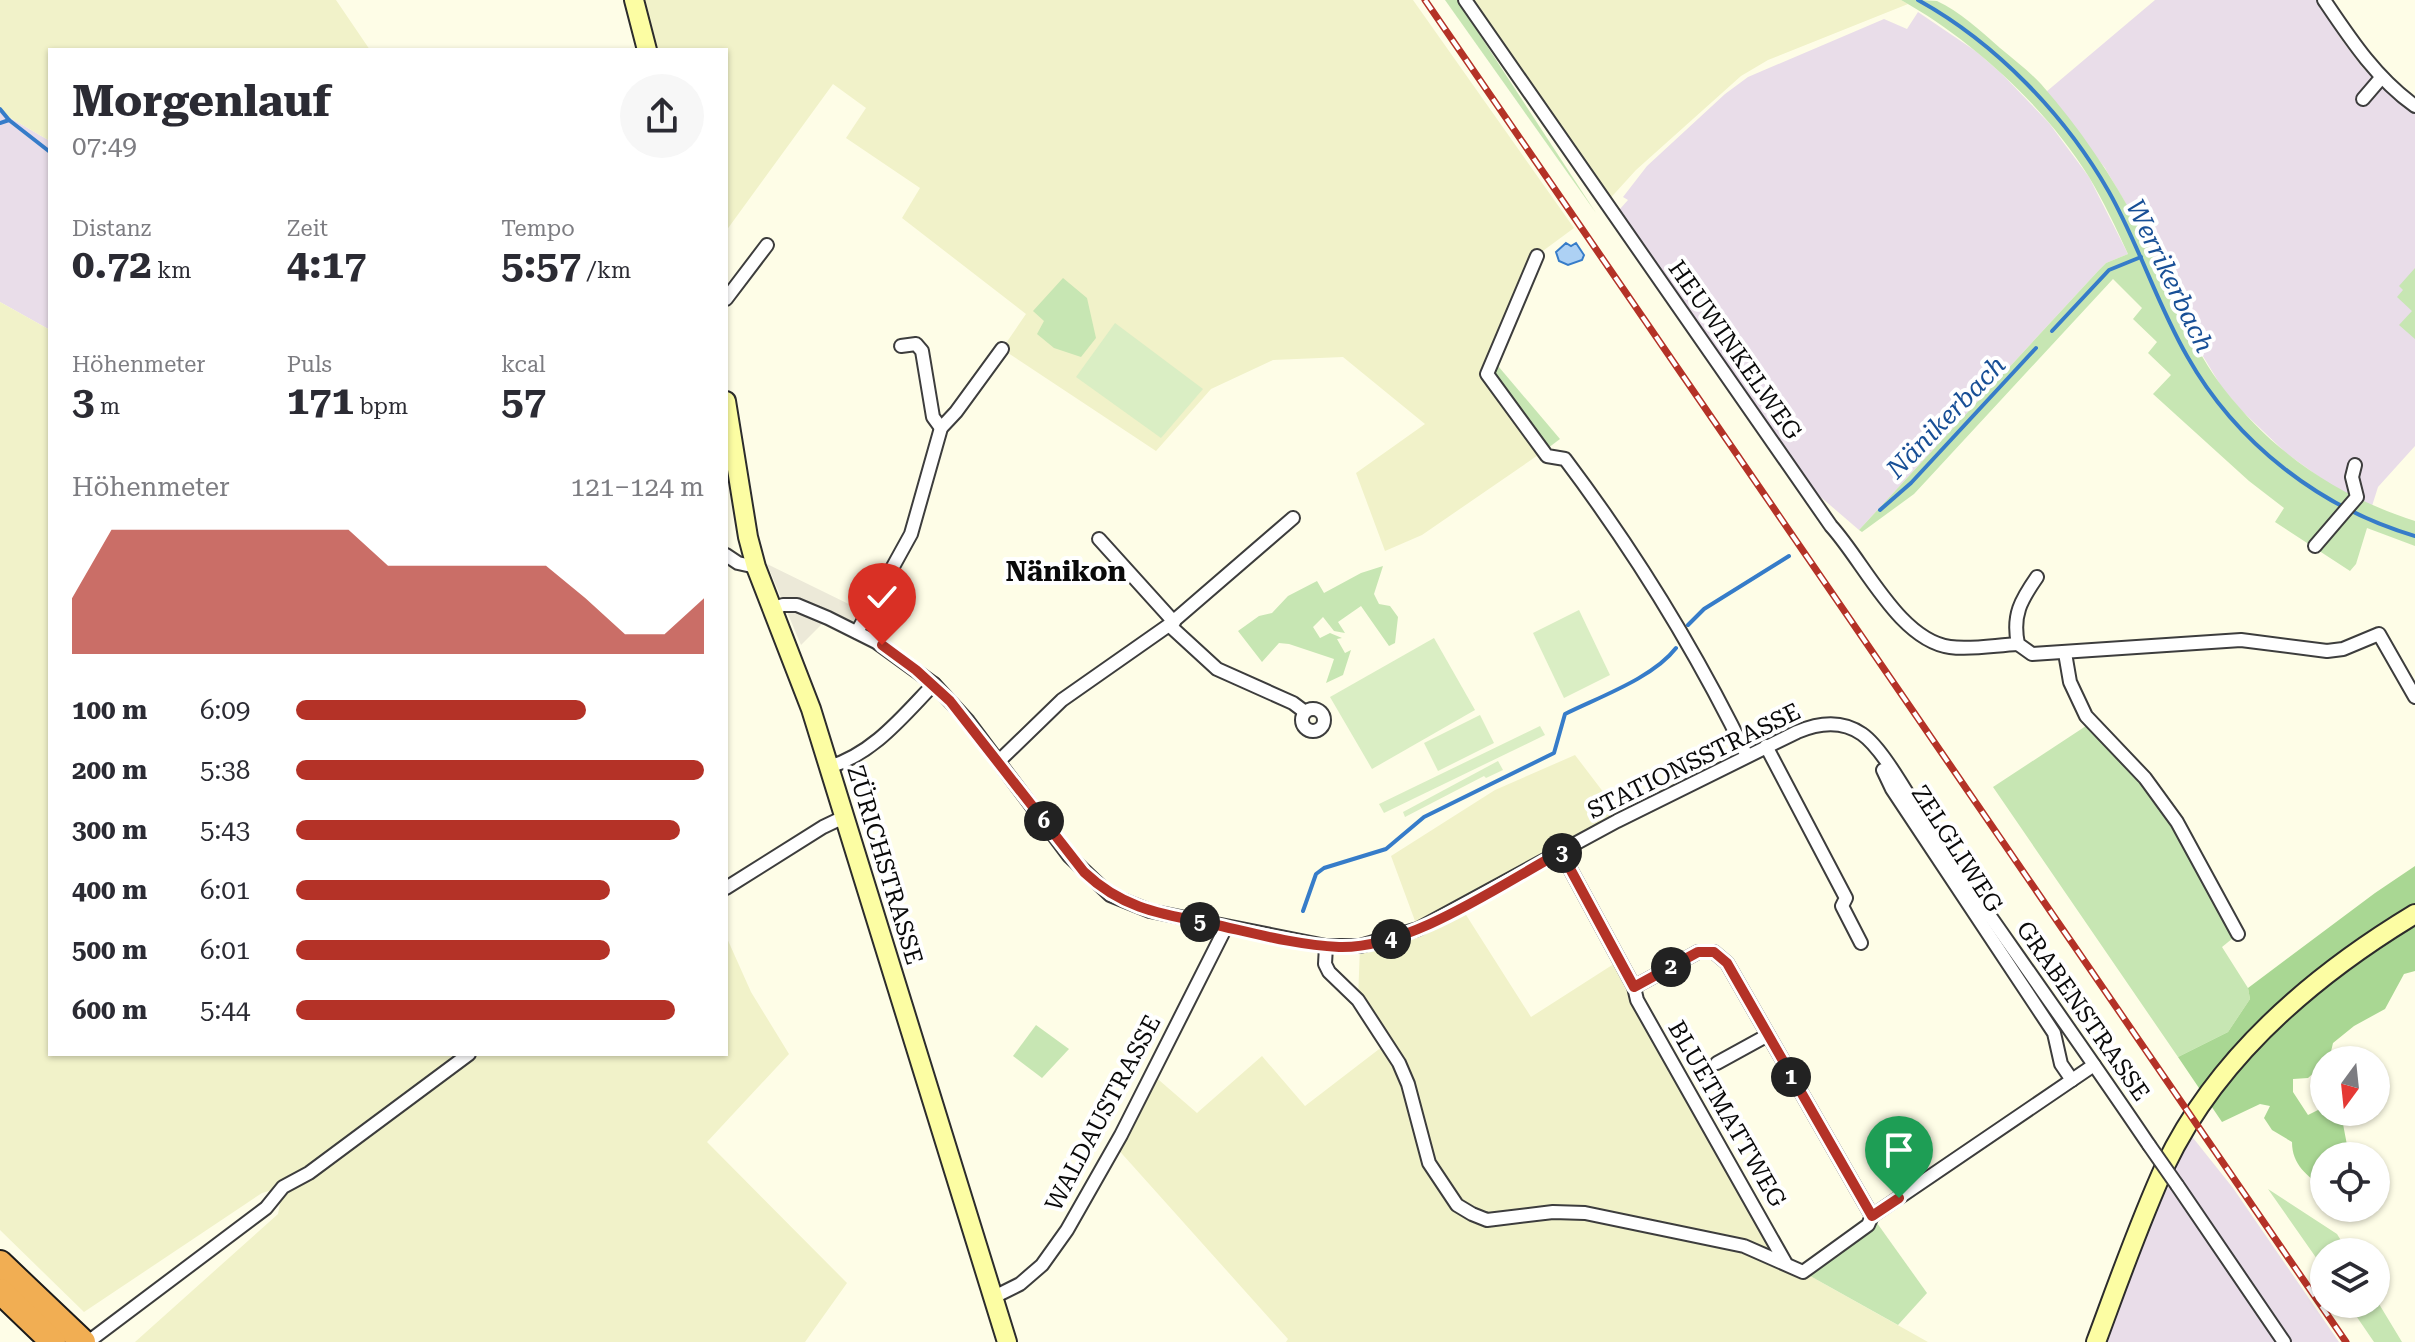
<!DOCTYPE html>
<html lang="de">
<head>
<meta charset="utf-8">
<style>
	:root { --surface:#fff; --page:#f7f7f7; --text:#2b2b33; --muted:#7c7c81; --accent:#b43227 }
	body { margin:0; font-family:"Roboto Serif",serif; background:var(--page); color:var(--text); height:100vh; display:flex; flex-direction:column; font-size:30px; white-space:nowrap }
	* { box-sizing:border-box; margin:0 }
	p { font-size:26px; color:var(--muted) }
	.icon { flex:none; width:44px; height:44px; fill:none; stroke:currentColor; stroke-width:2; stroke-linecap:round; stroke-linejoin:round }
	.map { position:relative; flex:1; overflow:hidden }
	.side { position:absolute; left:48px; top:48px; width:680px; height:1008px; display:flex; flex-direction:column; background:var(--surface); border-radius:0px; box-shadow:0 2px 6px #0004 }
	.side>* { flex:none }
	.needle { width:52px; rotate:195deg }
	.buttons { position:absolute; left:2310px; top:1046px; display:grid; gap:16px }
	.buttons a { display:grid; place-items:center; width:80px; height:80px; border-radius:50%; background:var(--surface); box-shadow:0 2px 6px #0004; font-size:40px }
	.pin { position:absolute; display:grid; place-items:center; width:68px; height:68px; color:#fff; margin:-82px -34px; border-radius:50% 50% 50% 0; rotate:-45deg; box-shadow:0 0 8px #0007 }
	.pin .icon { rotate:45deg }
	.km { position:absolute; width:40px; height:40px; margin:-20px; border-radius:50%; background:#222; color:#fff; font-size:22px; line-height:40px; text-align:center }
	.round { display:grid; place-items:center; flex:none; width:84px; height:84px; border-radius:42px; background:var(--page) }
	.overview { display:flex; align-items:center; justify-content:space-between; height:136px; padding:0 24px }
	h1 { font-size:44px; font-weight:700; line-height:60px }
	.metrics { display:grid; grid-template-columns:repeat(3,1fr); gap:12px; height:136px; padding:8px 24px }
	.metrics div { display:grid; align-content:center }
	.metrics b { font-size:40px; font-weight:700 }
	.metrics small { font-size:22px; font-weight:400 }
	.metrics p { font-size:22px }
	.chart { height:224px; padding:16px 24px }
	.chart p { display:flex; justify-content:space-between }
	.chart svg { width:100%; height:144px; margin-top:8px; fill:var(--accent); opacity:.7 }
	ul { padding:0 24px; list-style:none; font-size:26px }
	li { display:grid; grid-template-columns:128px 96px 1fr; align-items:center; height:60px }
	li i { height:20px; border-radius:10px; background:var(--accent) }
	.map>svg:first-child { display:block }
	.industrial { fill:#e9dde9 }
	.farmland { fill:#f1f2c9 }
	.green { fill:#c7e6b3 }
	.forest { fill:#a9d793 }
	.pitch { fill:#daeec4 }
	.plaza { fill:#ece9d8 }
	.water { fill:#add1f4; stroke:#367cc9; stroke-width:2 }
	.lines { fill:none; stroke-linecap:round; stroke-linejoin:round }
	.stream { stroke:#367cc9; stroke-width:4 }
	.street-casing { stroke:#3d3d3d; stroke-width:16 }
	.secondary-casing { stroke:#2c2c2c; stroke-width:22 }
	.highway-casing { stroke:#1b1b1b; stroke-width:28 }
	.street { stroke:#fff; stroke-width:12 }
	.secondary { stroke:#fcfda3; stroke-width:18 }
	.highway { stroke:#f1ae53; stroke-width:24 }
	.rail-casing { stroke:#b43227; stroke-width:7 }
	.rail { stroke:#fff; stroke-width:4; stroke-dasharray:12; stroke-linecap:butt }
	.street-bridge-casing { stroke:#3d3d3d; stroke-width:16; stroke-linecap:butt }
	.street-bridge { stroke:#fff; stroke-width:12 }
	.route-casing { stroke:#fff; stroke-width:16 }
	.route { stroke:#b43227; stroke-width:10 }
	.labels { text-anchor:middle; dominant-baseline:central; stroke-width:8; stroke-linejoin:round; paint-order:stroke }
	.street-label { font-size:24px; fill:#0a0a0a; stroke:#fff }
	.water-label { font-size:26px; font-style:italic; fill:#184f96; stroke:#fff }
	.quarter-label { font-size:28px; font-weight:bold; fill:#0a0a0a; stroke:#fff }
</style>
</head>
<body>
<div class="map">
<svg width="2415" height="1342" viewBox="0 0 2415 1342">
	<rect width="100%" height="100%" fill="#fefde7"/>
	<g class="industrial">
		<path d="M2155,0H2317L2341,39L2362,67L2384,89L2415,113V446L2378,487L2372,506L2336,489L2286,453L2241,410L2221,386L2189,333L2140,228L2105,168L2046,92Z"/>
		<path d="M1918,12L1977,52L2002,74L2049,123L2089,177L2128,254L2106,263L2099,270L1859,530L1809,487L1622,220L1619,210L1628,200L1623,197L1647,166L1725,94L1748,77L1884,19L1907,29Z"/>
		<path d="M0,112L50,141V330L0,302Z"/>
		<path d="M2186,1129L2233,1188L2339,1342H2096Z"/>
	</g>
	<g class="farmland">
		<path d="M0,0H336L370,50H50V141L0,112Z"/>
		<path d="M634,0H1413L1574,228L1536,256L1487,374L1544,451L1422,535L1385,551L1356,473L1425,424L1343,357L1273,360L1211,389L1156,451L1002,349L1026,314L902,218L920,188L846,138L866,108L833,84L726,231V50H646Z"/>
		<path d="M1465,0H1901L1908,4L1768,60L1741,76L1636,170L1605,204Z"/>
		<path d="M0,302L50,330V1054H726V936L751,992L789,1054L707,1142L847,1283L805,1342H135L278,1214L283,1187L262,1193L84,1312L0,1230Z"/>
		<path d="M1575,755L1623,818L1461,907L1531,1017L1620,960L1785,1262L1928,1342H1286L1288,1339L1115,1146L1152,1074L1197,1113L1262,1056L1305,1106L1387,1043L1358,1000L1360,946L1418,929L1391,856L1495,790Z"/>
	</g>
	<g class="green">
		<path d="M1445,0H1457L1596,213Z"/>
		<path d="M1901,0C1911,0 1927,0 1937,1C1959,11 1982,32 2000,48C2013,59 2029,71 2041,84C2079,127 2113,177 2140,229C2168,282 2187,341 2224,389C2275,454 2337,496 2415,521V546L2367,528L2356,564L2350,571L2275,522L2284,508L2249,481L2153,394L2171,375L2148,353L2157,342L2133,319L2142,308L2113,279L1927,480L1914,494L1862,532L1859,530L2099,270L2106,263L2128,254C2116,228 2104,202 2089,177C2044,105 1971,39 1901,0Z"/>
		<path d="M2415,268V339L2399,325L2412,311L2397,297L2403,290L2399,286Z"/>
		<path d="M1063,278L1087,298L1096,338L1081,357L1054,348L1037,334L1044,321L1033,311Z"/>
		<path d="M1493,360L1560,439L1544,451L1487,374Z"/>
		<path d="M1383,566L1374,594L1379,604L1390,606L1398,617L1395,643L1389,646L1361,606L1338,622L1345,633L1334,631L1323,617L1313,627L1320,638L1330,633L1342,638L1337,639L1345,653L1351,650L1343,675L1326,683L1334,659L1289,644L1279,643L1262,662L1238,631L1259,616L1272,613L1288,596L1317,581L1324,593L1361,573Z"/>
		<path d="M2092,722L2145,778L2238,934L2222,947L2248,988L2250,999L2228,1032L2178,1057L1993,787Z"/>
		<path d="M1036,1025L1069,1049L1042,1078L1013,1056Z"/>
		<path d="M2268,1189L2337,1234L2348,1252H2324V1269Z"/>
		<path d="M1872,1216L1927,1293L1898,1325L1803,1272Z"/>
		<path d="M2376,1299L2402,1342H2374L2348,1304H2376Z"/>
	</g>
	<path class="forest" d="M2415,866V971L2404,974L2385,1009L2354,1026L2333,1043L2329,1060H2324V1064L2308,1078L2293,1079V1092L2308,1115L2324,1107V1112H2336L2343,1124L2347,1145L2363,1156H2324V1189C2307,1175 2292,1165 2292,1142L2272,1130L2264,1118L2270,1106L2260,1104L2222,1122L2178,1057L2228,1032L2250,999L2248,988L2375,893Z"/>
	<g class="pitch">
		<path d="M1115,323L1203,389L1161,438L1076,377Z"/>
		<path d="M1579,610L1610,675L1564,698L1533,633Z"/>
		<path d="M1434,638L1475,710L1372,769L1330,697Z"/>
		<path d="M1480,715L1494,743L1438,771L1424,743Z"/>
		<path d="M1540,726L1545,735L1384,813L1379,804Z"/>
		<path d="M1498,761L1503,770L1486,778L1484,776L1405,817L1403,812Z"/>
	</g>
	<path class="plaza" d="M767,564L867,613L857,632L828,618L801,645Z"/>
	<path class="water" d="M1566,243L1571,246L1576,243L1584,255L1582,260L1568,265L1559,261L1556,252Z"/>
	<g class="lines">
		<g class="stream">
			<path d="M1918,0C1996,43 2065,115 2109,192C2139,245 2157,304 2187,356C2236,443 2320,508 2415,536"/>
			<path d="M0,109L9,120"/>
			<path d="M0,123L9,120L50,152"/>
			<path d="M2052,331L2109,270L2141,257"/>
			<path d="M1880,510L1911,483L2036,348"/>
			<path d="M1688,625L1704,609L1789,556"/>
			<path d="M1303,911L1316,874L1324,868L1386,849L1424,817L1554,753L1565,714C1599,697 1653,678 1676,648"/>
		</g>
		<defs>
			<g id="street">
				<path d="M1465,0L1831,526C1864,562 1899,640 1950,647C1972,650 1996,645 2018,644"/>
				<path d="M2324,0C2351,40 2376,78 2415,106"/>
				<path d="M2363,99L2381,78"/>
				<path d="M1537,256L1487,374L1547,456L1565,459C1635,552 1696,651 1747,756"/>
				<path d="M726,299L767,245"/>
				<path d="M901,346L916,344L922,351L933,417L941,428"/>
				<path d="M1099,539L1174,622"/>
				<path d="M2315,546L2357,497L2352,477L2355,465"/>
				<path d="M726,555L738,563L756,567"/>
				<path d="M2037,577C2021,600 2012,615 2018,644L2032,654L2241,640L2327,651L2343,649L2379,634L2415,697"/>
				<path d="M771,609L783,605H797L828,618L876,642L934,684L968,721L1069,856L1110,895L1150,911L1326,946H1360L1418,929L1617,821L1797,732C1818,723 1842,720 1862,734C1885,750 1914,807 1932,833C2004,937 2078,1040 2149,1145"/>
				<path d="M1169,625L1217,669L1293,703L1305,712"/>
				<path d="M857,632L911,534L941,428L956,412L1002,349"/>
				<path d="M2065,653L2070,682L2086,716L2145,778L2177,822L2238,934"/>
				<circle cx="1313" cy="720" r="11"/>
				<path d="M1766,746L1846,898L1842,906L1861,943"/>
				<path d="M999,761L1062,700L1169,625L1293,518"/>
				<path d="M829,767C874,753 902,717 934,684"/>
				<path d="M1883,770L1892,789L2054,1033L2061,1064L2072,1080"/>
				<path d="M1561,852L1634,987L1637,1000L1785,1262"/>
				<path d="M726,888L823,827L844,817"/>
				<path d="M1326,946L1325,964L1329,972L1358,1000L1399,1063L1408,1084L1429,1163L1457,1205L1472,1214L1487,1220L1553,1212L1585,1213L1744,1246L1803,1272L1868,1225L1872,1216L2094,1065"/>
				<path d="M1634,987L1698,952H1714L1727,963L1872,1216"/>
				<path d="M1717,1063L1768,1035"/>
				<path d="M2177,1185L2284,1342"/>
				<path d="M994,1297L1020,1284L1042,1265L1067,1230L1121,1135L1226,927"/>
				<path d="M88,1342L266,1208L283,1187L309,1173L469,1054"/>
			</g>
			<g id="secondary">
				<path d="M634,0L647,50"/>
				<path d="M726,401L748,537L756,567L811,709L1007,1342"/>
				<path d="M2096,1342C2118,1283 2139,1223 2165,1166C2217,1057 2314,975 2415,914"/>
			</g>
			<g id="highway">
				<path d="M0,1263L83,1342"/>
				<path d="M0,1291L53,1342"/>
			</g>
		</defs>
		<use href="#street" class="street-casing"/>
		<use href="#secondary" class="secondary-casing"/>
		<use href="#highway" class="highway-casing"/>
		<use href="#street" class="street"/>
		<use href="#secondary" class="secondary"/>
		<use href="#highway" class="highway"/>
		<defs>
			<path id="rail" d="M1425,0L2346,1342"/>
		</defs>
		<use href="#rail" class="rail-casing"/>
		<use href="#rail" class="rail"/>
		<defs>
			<path id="street-bridge" d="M2149,1145L2177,1185"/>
		</defs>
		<use href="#street-bridge" class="street-bridge-casing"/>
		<use href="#street-bridge" class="street-bridge"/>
	</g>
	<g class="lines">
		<defs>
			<path id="route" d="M882,645L916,670L950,701L1084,872C1123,909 1161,914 1212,924C1253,933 1296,945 1339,947C1409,949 1500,885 1561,852L1634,987L1698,952H1714L1727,963L1872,1216L1899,1198"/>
		</defs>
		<use href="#route" class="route-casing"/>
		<use href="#route" class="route"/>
	</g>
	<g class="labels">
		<g class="street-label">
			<text transform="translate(1735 350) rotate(55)">HEUWINKELWEG</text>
			<text transform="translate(1694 761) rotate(-26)">STATIONSSTRASSE</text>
			<text transform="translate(1957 849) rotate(57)">ZELGLIWEG</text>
			<text transform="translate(885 865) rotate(73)">ZÜRICHSTRASSE</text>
			<text transform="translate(2083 1011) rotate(55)">GRABENSTRASSE</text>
			<text transform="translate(1103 1113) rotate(-62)">WALDAUSTRASSE</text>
			<text transform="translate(1727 1114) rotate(60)">BLUETMATTWEG</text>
		</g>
		<g class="water-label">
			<text transform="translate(2170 276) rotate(64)">Werrikerbach</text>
			<text transform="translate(1946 417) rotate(-46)">Nänikerbach</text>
		</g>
		<g class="quarter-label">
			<text x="1066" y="571">Nänikon</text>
		</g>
	</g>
</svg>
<div class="buttons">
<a><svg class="needle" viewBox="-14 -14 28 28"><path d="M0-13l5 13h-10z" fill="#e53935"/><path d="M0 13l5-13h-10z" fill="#7c7c81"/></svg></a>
<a><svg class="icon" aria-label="locate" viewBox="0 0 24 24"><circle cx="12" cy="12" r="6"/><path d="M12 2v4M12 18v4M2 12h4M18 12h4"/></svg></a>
<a><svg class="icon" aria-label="layers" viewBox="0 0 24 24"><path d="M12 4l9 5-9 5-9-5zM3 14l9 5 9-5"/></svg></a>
</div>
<div class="pin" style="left:1899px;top:1198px;background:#1e9e55"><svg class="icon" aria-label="arrive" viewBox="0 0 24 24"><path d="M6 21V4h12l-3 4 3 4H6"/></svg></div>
<div class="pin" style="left:882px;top:645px;background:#d93025"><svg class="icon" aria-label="check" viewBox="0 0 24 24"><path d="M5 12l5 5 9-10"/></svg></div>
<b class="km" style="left:1791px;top:1077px">1</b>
<b class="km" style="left:1671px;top:967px">2</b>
<b class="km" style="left:1562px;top:853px">3</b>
<b class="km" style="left:1391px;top:939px">4</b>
<b class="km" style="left:1200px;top:922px">5</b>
<b class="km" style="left:1044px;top:821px">6</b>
<section class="side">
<div class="overview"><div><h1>Morgenlauf</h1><p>07:49</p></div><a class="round"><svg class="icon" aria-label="share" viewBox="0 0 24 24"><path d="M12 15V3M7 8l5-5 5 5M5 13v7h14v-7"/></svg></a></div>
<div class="metrics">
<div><p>Distanz</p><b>0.72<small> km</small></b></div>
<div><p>Zeit</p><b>4:17</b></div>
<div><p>Tempo</p><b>5:57<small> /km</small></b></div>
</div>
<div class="metrics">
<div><p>Höhenmeter</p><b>3<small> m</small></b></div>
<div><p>Puls</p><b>171<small> bpm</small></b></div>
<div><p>kcal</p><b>57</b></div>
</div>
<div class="chart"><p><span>Höhenmeter</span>121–124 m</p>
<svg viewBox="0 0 160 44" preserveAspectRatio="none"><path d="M0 44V27L10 6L20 6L30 6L40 6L50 6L60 6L70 6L80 17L90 17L100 17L110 17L120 17L130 27L140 38L150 38L160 27V44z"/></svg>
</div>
<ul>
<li><b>100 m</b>6:09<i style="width:71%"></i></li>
<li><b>200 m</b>5:38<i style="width:100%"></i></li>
<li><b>300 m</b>5:43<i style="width:94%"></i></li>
<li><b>400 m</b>6:01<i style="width:77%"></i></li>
<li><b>500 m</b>6:01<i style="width:77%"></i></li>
<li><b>600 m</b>5:44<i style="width:93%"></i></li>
</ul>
</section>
</div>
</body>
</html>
